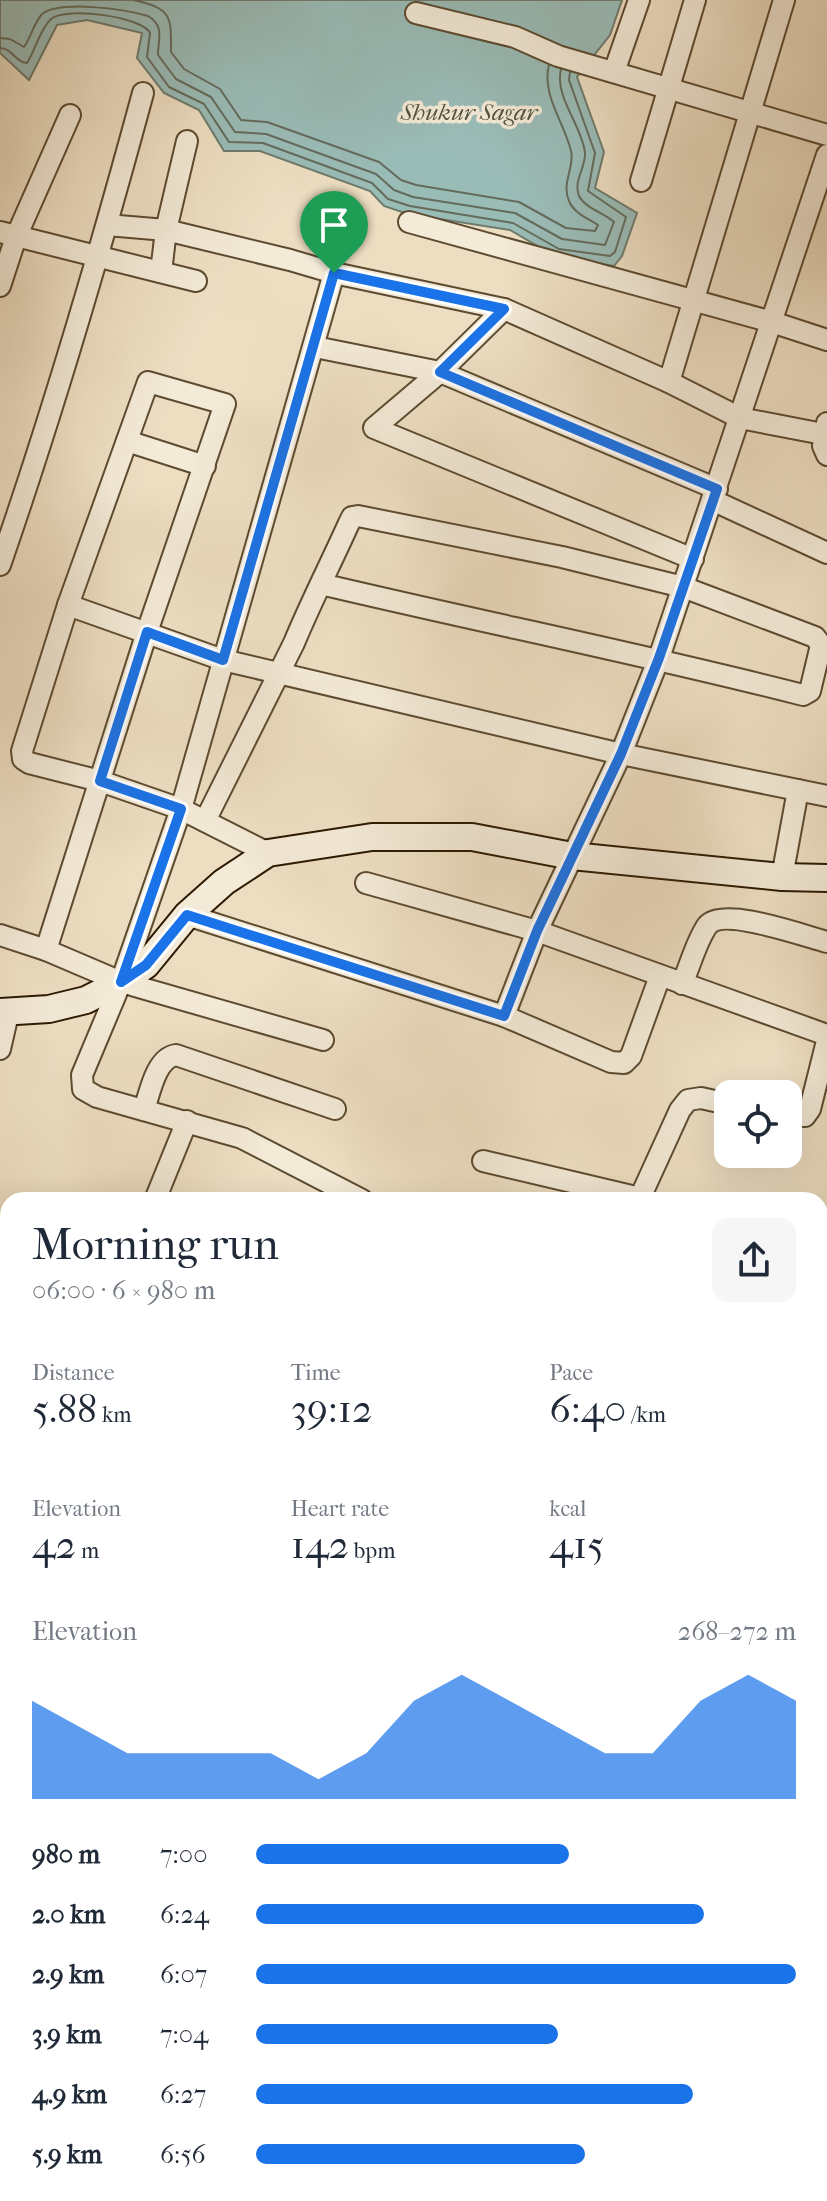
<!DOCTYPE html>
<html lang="en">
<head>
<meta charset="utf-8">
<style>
	:root { --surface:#fff; --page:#f6f6f7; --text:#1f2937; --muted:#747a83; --accent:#1a73e8 }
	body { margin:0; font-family:"IM FELL French Canon",serif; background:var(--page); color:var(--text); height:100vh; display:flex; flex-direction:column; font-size:30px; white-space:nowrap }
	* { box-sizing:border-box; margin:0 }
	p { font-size:26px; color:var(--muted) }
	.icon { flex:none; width:44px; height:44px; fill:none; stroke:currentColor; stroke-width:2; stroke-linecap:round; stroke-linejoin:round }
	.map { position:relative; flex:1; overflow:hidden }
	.panel { position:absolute; left:0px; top:1192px; width:828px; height:1010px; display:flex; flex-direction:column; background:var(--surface); border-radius:24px 24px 0 0; box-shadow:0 8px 32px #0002 }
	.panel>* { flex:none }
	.buttons { position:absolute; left:714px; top:1080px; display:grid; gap:16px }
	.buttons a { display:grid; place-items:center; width:88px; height:88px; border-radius:16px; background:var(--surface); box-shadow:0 8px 32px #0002; font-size:40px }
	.pin { position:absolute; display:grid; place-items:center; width:68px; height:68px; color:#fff; margin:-82px -34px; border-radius:50% 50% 50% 0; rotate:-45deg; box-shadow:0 0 8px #0007 }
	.pin .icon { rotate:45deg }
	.round { display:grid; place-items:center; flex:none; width:84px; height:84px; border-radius:16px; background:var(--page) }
	.head { display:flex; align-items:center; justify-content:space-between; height:136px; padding:0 32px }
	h1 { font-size:44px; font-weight:600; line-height:60px }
	.stats { display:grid; grid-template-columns:repeat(3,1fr); gap:12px; height:136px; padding:8px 32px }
	.stats div { display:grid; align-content:center }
	.stats b { font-size:40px; font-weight:600 }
	.stats small { font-size:22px; font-weight:400 }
	.stats p { font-size:22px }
	.chart { height:224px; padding:16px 32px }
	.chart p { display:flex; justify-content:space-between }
	.chart svg { width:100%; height:144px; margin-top:8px; fill:var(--accent); opacity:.7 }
	ul { padding:0 32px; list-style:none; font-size:26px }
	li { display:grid; grid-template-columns:128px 96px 1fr; align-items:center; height:60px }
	li i { height:20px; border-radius:10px; background:var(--accent) }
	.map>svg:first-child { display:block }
	.water { fill:#9abcb7; stroke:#6e7b6e; stroke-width:2 }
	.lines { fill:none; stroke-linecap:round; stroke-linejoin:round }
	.shore { stroke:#646b5c; stroke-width:2 }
	.street-casing { stroke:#5d4b30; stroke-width:24 }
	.secondary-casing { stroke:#2d1a00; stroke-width:30 }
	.street { stroke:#f3ead7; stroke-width:20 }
	.secondary { stroke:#f3ead7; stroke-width:26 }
	.route-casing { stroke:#fff; stroke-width:16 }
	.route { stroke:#1a73e8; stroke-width:10 }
	.labels { text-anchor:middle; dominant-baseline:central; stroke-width:7; stroke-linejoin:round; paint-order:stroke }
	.water-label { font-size:24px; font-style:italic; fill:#535340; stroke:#f3ead7 }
</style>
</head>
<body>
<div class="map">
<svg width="827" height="2201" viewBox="0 0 827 2201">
	<rect width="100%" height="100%" fill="#eddec2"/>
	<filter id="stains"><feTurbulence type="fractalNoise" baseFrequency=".0025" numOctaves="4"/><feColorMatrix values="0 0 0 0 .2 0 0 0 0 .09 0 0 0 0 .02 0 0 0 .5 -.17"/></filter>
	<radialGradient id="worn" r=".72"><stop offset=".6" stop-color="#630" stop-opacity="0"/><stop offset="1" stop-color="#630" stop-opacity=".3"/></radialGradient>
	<path class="water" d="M0,0H622L610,35L577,77L604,152L595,188L637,213L622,256L614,266L556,257L510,230L408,214L384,206L370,191L260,151H224L199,110L164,93L137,58L142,33L87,20L57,25L29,80L0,53Z"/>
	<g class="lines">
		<g class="shore">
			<path d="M134,0C173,9 171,17 171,52L184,69L220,89L241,120L267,122L379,162L401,180L416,185L519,202L566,228L595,231L598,225C587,218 574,213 569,201C561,183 575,167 571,151C565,124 541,94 549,65"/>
			<path d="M0,38L10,39L24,47C31,37 34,23 42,14C61,0 124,9 148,16C165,26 158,39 158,55L176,79L211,97L235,132L266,134L376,174L394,190L413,197L515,213L562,239L605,245L614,222C604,213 585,208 579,196C573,181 586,167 585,153C582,125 554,97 561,69"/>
			<path d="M0,48C12,48 16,63 27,63C35,51 40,29 51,19C66,6 143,17 150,33L147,57L169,87L204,104L229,142L263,143L372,183L388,199L410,206L513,223L559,249L610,256L615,252L626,217L588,191L595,153L569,80L570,72"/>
		</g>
		<defs>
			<g id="street">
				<path d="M416,13L515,37L558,56L827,135"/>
				<path d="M614,72L639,0"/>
				<path d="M641,181L695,0"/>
				<path d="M409,222L772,322L827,340"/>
				<path d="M107,225L166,230L290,260L334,273L504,309L440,372L374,428L693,559"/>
				<path d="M0,232L196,281"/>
				<path d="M161,272L166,230L187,141"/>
				<path d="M334,273L181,809L121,982L82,1075L83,1089L97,1097L242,1138L362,1200"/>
				<path d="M0,286L16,237L70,115"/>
				<path d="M504,309L669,382L740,418L823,434"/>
				<path d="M315,347L440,372L717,489"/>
				<path d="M669,382L784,0"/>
				<path d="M827,423L823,446L827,455"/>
				<path d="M127,441L205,466"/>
				<path d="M712,500L827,553"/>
				<path d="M0,565C54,409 100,252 143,93"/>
				<path d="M68,605L22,751L23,759L29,763L100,781L181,809L268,853"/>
				<path d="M205,821L294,643C311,602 331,563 349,523L352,517L358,516L562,557L683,587L815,637L821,645L810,691L803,695C643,654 481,622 321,584"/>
				<path d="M782,877L798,790"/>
				<path d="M366,883L537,931L827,1035"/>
				<path d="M187,915L504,1016L537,931L621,754L659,658L827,155"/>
				<path d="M0,935L46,950L121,982L323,1040"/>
				<path d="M46,950L147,632L225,404L148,382L68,605L223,660L621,754L827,796"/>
				<path d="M682,984C690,966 696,942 707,926C722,906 804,936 827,942"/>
				<path d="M504,1016L611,1062L624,1063L631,1056L660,976"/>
				<path d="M0,1049L8,1014"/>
				<path d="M144,1110C150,1092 156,1058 176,1055L335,1109"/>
				<path d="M788,1116H805L810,1109L827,1041"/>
				<path d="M483,1161L640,1198"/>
				<path d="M155,1200L187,1121"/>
				<path d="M639,1200L680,1110L688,1100L701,1098L728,1104"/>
				<path d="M0,1249L8,1251"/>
				<path d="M0,1380L8,1357"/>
				<path d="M820,1387H827"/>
				<path d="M0,1456L8,1459"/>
				<path d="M0,1546L8,1548"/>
				<path d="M820,1577L827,1576"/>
				<path d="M0,1638L8,1640"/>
				<path d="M0,1727L8,1729"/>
				<path d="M1,1770L8,1744"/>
				<path d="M0,1875L8,1876"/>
				<path d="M820,1895H827"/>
				<path d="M0,2000L8,2002"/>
				<path d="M820,2017L827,2018"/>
				<path d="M820,2096L827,2095"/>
				<path d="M0,2155L8,2127"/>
				<path d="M820,2171L827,2165"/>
				<path d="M437,2194L439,2201"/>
				<path d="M647,2194L648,2201"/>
				<path d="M72,2201L74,2194"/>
				<path d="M155,2201L157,2194"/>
				<path d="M238,2201L240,2194"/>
				<path d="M332,2201L334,2194"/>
				<path d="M749,2201L793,2196"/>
			</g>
			<path id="secondary" d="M0,1012L49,1009L86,1000L121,982L146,965L187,915L224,882L268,853L372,837H472L572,856L782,877L827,878"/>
		</defs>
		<use href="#street" class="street-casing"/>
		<use href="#secondary" class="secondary-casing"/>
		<use href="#street" class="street"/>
		<use href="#secondary" class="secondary"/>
	</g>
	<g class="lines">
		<defs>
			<path id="route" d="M334,273L504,309L440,372L717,489L659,658L621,754L537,931L504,1016L187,915L146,965L121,982L181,809L100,781L147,632L223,660Z"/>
		</defs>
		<use href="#route" class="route-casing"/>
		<use href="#route" class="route"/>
	</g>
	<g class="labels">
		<g class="water-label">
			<text x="469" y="112">Shukur Sagar</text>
		</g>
	</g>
	<rect width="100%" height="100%" filter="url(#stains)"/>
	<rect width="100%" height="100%" fill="url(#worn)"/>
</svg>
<div class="buttons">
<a><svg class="icon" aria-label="locate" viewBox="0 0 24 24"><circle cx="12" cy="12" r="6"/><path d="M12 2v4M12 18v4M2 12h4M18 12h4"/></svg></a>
</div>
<div class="pin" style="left:334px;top:273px;background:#1e9e55"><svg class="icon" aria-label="arrive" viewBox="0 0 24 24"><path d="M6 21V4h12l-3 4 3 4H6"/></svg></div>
<section class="panel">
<div class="head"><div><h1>Morning run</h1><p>06:00 · 6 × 980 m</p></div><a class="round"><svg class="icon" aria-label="share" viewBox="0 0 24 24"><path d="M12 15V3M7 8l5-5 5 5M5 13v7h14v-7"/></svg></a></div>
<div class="stats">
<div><p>Distance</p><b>5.88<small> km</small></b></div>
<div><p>Time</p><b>39:12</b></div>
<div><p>Pace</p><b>6:40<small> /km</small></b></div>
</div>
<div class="stats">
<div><p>Elevation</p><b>42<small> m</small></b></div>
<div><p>Heart rate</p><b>142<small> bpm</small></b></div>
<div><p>kcal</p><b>415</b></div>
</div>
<div class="chart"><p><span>Elevation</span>268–272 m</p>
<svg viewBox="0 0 160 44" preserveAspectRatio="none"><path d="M0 44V14L10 22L20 30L30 30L40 30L50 30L60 38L70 30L80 14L90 6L100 14L110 22L120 30L130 30L140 14L150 6L160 14V44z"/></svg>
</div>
<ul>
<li><b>980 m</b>7:00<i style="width:58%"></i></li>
<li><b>2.0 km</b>6:24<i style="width:83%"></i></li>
<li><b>2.9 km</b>6:07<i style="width:100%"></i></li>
<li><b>3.9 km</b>7:04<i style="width:56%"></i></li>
<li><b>4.9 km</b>6:27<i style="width:81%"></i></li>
<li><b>5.9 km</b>6:56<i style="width:61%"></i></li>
</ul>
</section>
</div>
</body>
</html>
